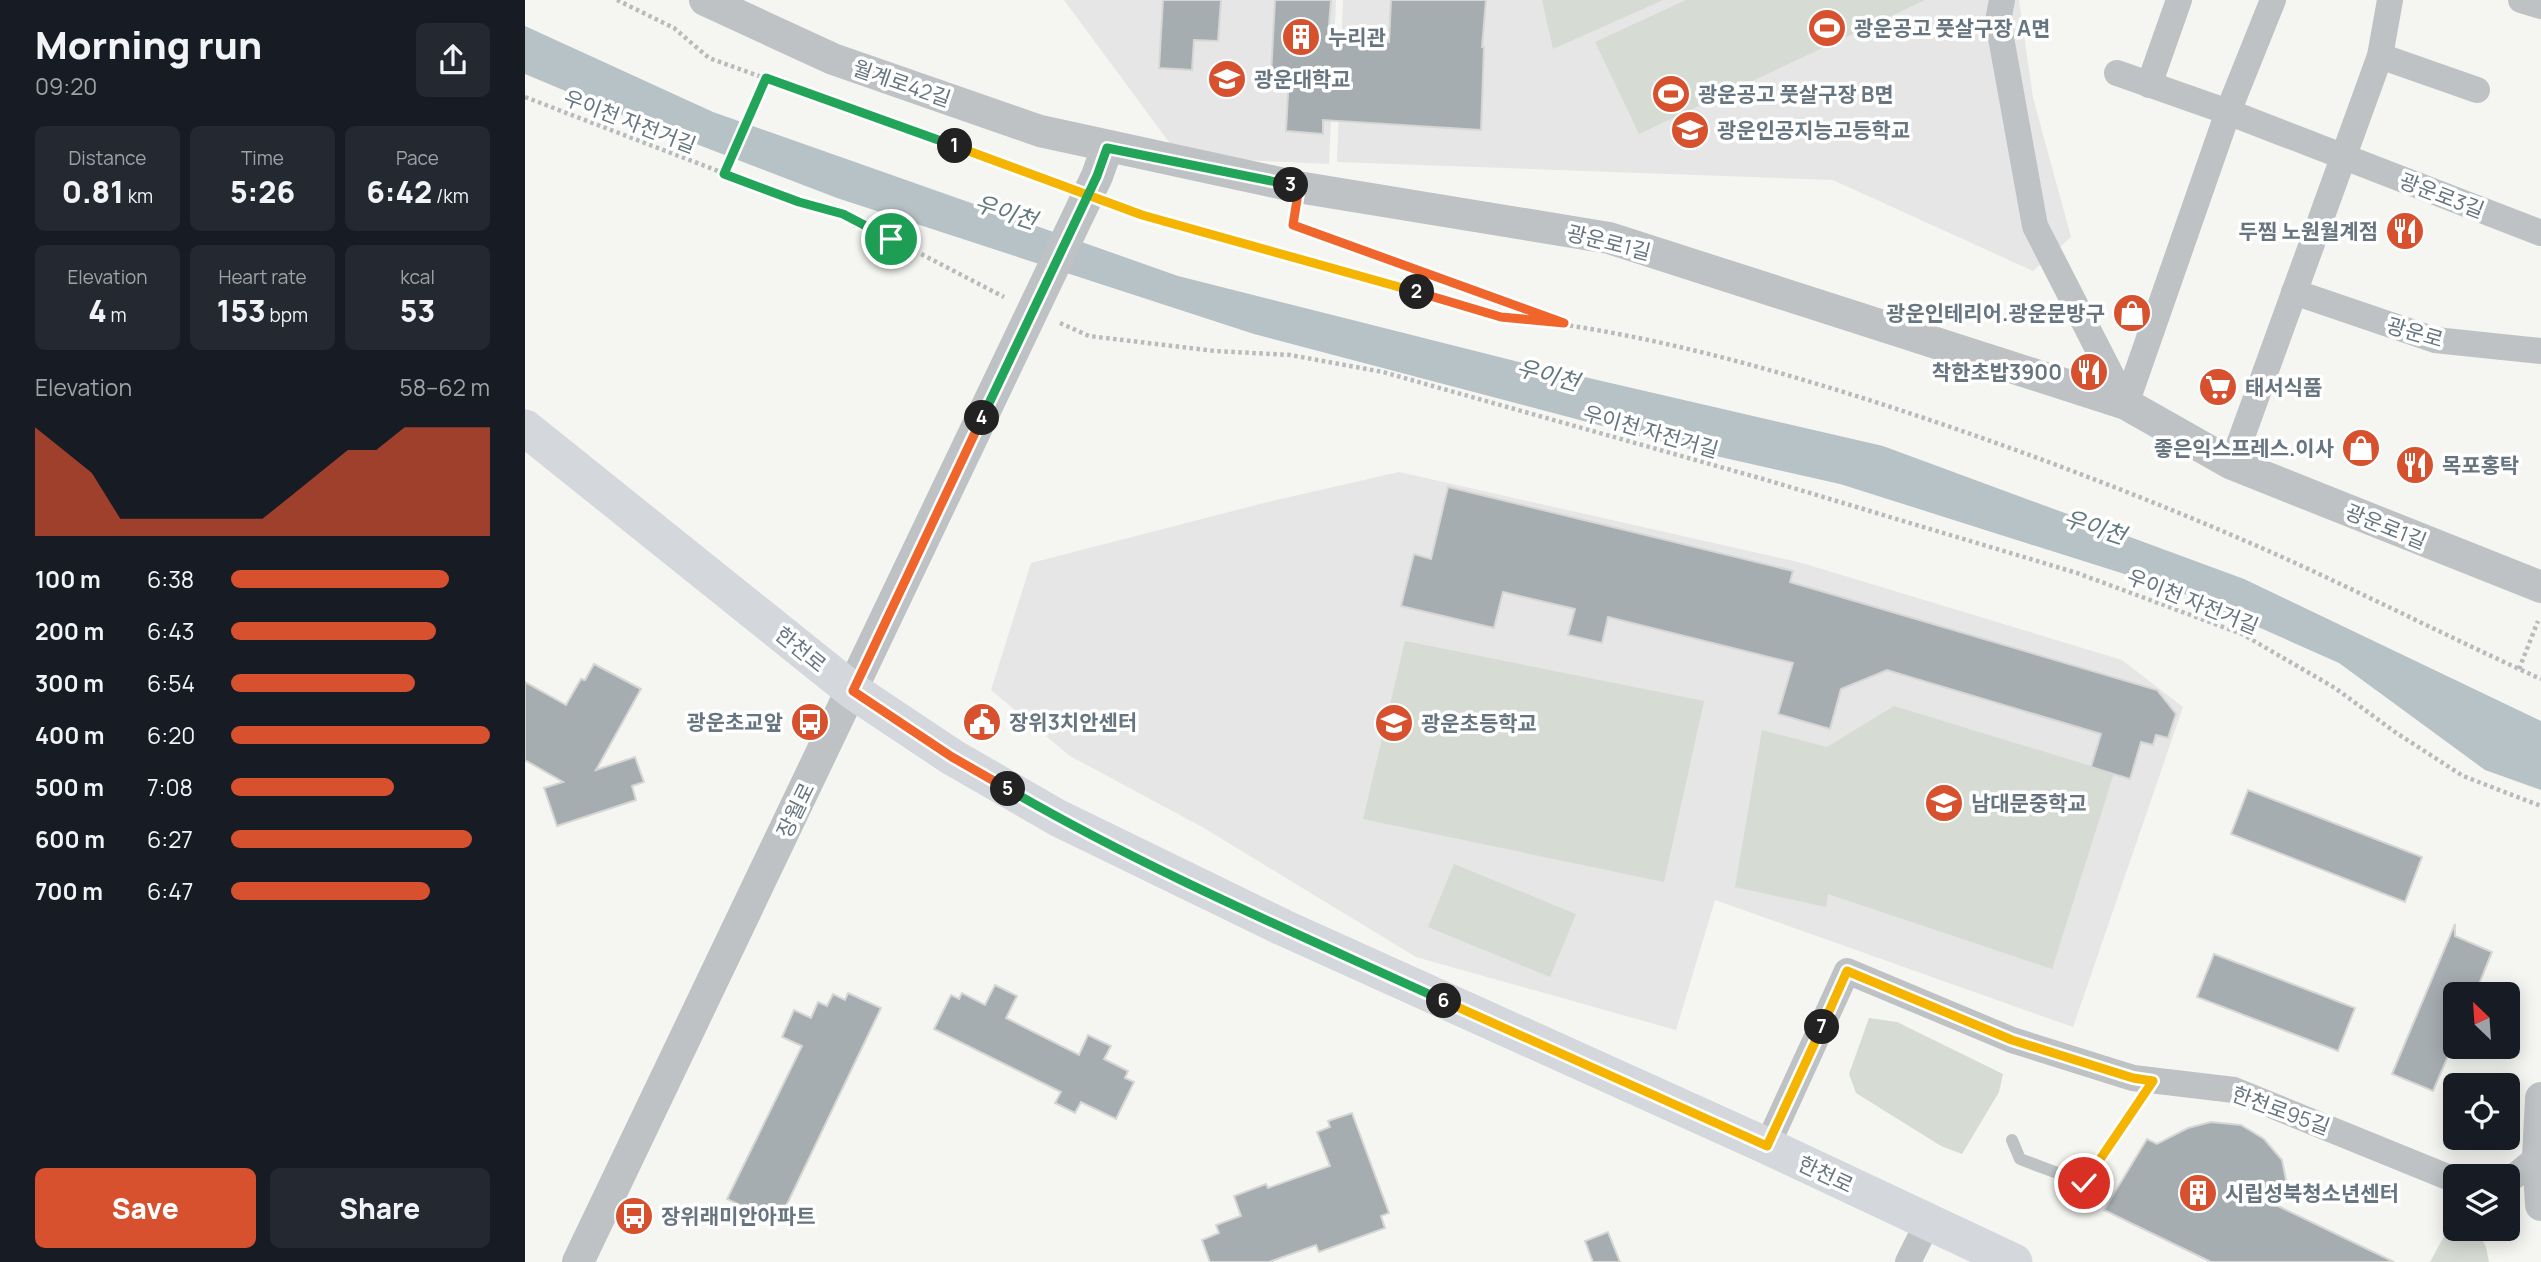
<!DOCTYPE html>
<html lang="en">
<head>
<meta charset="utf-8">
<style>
	:root { --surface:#171b24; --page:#242831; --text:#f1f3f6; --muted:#9ea1a6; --accent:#d7512f }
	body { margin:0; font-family:Manrope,"Noto Sans KR",sans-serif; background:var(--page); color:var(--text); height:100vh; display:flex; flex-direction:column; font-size:26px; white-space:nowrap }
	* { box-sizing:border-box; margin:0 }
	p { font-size:23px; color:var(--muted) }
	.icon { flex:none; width:38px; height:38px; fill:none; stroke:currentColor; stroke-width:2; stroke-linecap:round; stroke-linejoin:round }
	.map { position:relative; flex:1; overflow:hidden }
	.side { display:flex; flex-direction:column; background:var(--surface); width:525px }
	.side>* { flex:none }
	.needle { width:46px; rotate:335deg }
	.buttons { position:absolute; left:1918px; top:982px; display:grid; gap:14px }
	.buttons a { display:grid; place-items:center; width:77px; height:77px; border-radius:10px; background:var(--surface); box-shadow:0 4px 18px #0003; font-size:35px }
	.pin { position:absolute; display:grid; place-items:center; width:60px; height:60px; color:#fff; margin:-30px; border:4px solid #fff; border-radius:50%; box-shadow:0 2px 7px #0007 }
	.km { position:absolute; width:35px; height:35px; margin:-18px; border-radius:50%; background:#222; color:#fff; font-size:19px; line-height:35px; text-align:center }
	.round { display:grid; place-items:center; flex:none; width:74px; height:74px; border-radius:10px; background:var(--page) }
	.summary { display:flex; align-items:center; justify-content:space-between; height:119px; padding:0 35px }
	h1 { font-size:38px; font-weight:800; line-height:52px }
	.figures { display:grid; grid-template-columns:repeat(3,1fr); gap:10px; height:119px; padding:7px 35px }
	.figures div { display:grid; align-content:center; border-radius:10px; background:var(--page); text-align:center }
	.figures b { font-size:30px; font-weight:800 }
	.figures small { font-size:19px; font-weight:400 }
	.figures p { font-size:19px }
	.chart { height:196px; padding:14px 35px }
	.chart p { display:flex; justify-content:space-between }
	.chart svg { width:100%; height:126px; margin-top:7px; fill:var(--accent); opacity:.7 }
	.primary-button { display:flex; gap:14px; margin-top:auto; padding:14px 35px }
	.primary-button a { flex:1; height:80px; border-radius:10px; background:var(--accent); color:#fff; font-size:28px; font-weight:800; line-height:80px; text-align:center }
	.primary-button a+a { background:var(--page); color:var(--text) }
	ul { padding:0 35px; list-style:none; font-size:23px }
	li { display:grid; grid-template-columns:112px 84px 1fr; align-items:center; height:52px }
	li i { height:18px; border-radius:9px; background:var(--accent) }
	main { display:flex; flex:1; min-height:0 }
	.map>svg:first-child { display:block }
	.built { fill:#e5e6e5 }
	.green { fill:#d6dbd3 }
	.water { fill:#b7c2c6 }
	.building { fill:#a5adb1; stroke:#d6d6d4; stroke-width:2 }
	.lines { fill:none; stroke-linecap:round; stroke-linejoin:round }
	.path { stroke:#b8bbbd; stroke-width:4.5; stroke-dasharray:3.5 3.5; stroke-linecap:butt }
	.service { stroke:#bec2c5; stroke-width:12 }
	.minor { stroke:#bec2c5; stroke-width:26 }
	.tertiary { stroke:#bec2c5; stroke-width:32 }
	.secondary { stroke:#d4d8dc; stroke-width:37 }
	.split-1-casing { stroke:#fff; stroke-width:14 }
	.split-2-casing { stroke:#fff; stroke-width:14 }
	.split-3-casing { stroke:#fff; stroke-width:14 }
	.split-4-casing { stroke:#fff; stroke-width:14 }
	.split-5-casing { stroke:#fff; stroke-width:14 }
	.split-6-casing { stroke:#fff; stroke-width:14 }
	.split-7-casing { stroke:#fff; stroke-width:14 }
	.split-8-casing { stroke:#fff; stroke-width:14 }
	.split-1 { stroke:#22a559; stroke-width:9 }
	.split-2 { stroke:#f5b400; stroke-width:9 }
	.split-3 { stroke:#f0652b; stroke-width:9 }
	.split-4 { stroke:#22a559; stroke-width:9 }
	.split-5 { stroke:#f0652b; stroke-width:9 }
	.split-6 { stroke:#22a559; stroke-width:9 }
	.split-7 { stroke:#f5b400; stroke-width:9 }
	.split-8 { stroke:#f5b400; stroke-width:9 }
	.labels { text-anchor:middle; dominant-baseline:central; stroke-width:7; stroke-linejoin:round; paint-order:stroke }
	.poi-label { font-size:21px; font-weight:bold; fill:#667580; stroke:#fff; text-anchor:start }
	.street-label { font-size:21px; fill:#667580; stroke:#fff }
	.water-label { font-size:23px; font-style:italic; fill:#61777e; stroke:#fff }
</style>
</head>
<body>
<main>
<section class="side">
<div class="summary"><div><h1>Morning run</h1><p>09:20</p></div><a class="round"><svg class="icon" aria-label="share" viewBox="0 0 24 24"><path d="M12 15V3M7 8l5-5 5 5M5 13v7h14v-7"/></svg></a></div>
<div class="figures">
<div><p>Distance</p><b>0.81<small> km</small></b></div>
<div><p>Time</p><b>5:26</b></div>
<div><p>Pace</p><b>6:42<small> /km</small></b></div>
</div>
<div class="figures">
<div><p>Elevation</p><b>4<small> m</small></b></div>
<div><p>Heart rate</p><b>153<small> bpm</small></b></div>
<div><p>kcal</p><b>53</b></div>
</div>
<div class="chart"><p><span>Elevation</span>58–62 m</p>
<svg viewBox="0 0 160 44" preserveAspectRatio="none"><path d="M0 44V6L10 14L20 22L30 38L40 38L50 38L60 38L70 38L80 38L90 30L100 22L110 14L120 14L130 6L140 6L150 6L160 6V44z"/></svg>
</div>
<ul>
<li><b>100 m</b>6:38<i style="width:84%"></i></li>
<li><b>200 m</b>6:43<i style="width:79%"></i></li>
<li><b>300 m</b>6:54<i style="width:71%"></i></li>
<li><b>400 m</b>6:20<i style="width:100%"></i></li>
<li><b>500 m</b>7:08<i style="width:63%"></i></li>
<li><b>600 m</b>6:27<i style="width:93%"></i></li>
<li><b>700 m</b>6:47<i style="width:77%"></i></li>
</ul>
<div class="primary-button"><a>Save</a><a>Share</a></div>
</section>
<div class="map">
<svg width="2016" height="1262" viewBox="0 0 2016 1262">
	<rect width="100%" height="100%" fill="#f5f5f1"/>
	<g class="built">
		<path d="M539,0H811L804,164L655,157Z"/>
		<path d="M818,0H1494L1508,98L1546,237L1508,271L1308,180L812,162Z"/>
		<path d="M874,472L1277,563L1597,660L1658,707L1548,1027L1190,900L1151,1030L891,957L679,828L545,756L466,690L506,563L743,502Z"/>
	</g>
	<g class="green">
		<path d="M1017,0H1138L1028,49Z"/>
		<path d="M1161,0H1400L1114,134L1070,42Z"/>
		<path d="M880,641L1179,701L1139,882L838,819Z"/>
		<path d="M1369,706L1589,773L1527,969L1303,894L1301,907L1210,887L1237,730L1302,747Z"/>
		<path d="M929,864L1051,914L1025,977L903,927Z"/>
		<path d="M1344,1018L1372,1022L1478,1074L1474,1092L1437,1154L1416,1146L1331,1093L1324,1074Z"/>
		<path d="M1930,1216V1228L1952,1229L1961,1247L1964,1262H1905Z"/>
	</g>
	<path class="water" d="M0,26L188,112L653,276L990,361L1358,446L1719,579L2016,721V790L1960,770L1814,663L1650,590L1315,484L1191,456L729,334L312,198L119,124L0,74Z"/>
	<g class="building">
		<path d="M638,0H696L693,41L669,40L667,70L634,68Z"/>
		<path d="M750,0H806L803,38L864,42L866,0H961L957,47H959L956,130L798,120V134L761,131L764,76L746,75Z"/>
		<path d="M923,487L1268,571L1265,582L1632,690L1651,714L1643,738L1631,735L1628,745L1616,742L1605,779L1566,767L1576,734L1362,670L1316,689L1305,729L1253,714L1268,663L1083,617L1077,643L1043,635L1050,609L978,592L969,628L876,606L889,554L906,559Z"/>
		<path d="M69,664L116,689L71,770L110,757L119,782L107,786L111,800L32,826L19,788L38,782L0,760V682L41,705L56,679L60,680Z"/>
		<path d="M1723,790L1897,857L1880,902L1706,834Z"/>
		<path d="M1930,924V936L1967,952L1950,994H1930V1040L1908,1091L1867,1074Z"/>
		<path d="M1689,954L1830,1008L1813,1051L1672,997Z"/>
		<path d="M470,985L492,996L481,1018L554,1055L563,1035L586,1046L579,1059L603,1071L600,1078L609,1082L591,1119L556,1102L550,1113L530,1103L536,1092L409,1029L426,995L434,999L437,993L460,1005Z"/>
		<path d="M323,993L356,1008L253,1223L202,1199L277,1046L257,1037L269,1010L286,1018L293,1002L302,1006L308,994L320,1000Z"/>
		<path d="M827,1113L864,1213L856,1216L860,1228L794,1252L791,1245L744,1262H685L677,1240L694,1233L691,1225L716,1216L709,1196L741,1184L743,1188L805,1166L792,1132L805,1127L803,1121Z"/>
		<path d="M1686,1122L1716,1125L1739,1139L1757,1160L1761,1180L1753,1206L1869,1262H1686L1579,1210L1622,1139L1632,1144L1663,1128Z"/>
		<path d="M1083,1232L1095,1262H1068L1060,1241Z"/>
	</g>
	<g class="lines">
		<g class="path">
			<path d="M92,0L149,28L184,58L535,185"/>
			<path d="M0,97L274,202L319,214L479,297"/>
			<path d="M199,174L241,78"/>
			<path d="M592,206L976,317C1102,329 1224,362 1344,400C1478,443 1611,493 1739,549C1832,590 1923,637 2016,679"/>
			<path d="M769,219L768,225L1031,320"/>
			<path d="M535,323L564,336L690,351L765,355L858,372L1238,479L1552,573L1717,634L1810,688L1870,732L1938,776L2016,806"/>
			<path d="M1994,669L2013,621"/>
		</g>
		<path class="service" d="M1487,1140L1495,1159L1559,1183L1628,1081"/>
		<g class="minor">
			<path d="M1477,0L1473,21L1510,226L1601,404"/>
			<path d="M1996,0L2016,6"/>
			<path d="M1855,56L1952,90"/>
			<path d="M1592,73L1703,112L2016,233"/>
			<path d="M1624,85L1654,0"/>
			<path d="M1769,292L1910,340L2016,351"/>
			<path d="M1601,404L1703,112L1748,0"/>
			<path d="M1707,464L1855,56L1865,0"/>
			<path d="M1242,1146L1322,971L1487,1040L1608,1078L1709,1090L1930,1180"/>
			<path d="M1983,1179L1991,1175L2013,1157"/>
			<path d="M1383,1262L1403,1222"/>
		</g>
		<g class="tertiary">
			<path d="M180,0L308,59L515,131L773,187L1084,238L1601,404L1707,464L2016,587"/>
			<path d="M2016,1098L2013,1157L2016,1205"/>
			<path d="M53,1262L572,176L582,148"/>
		</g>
		<path class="secondary" d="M0,428L328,691L427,757L533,818L757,927L1242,1146L1489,1262"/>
	</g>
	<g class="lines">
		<defs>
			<path id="split-1" d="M366,239L318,214L274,202L199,174L241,78L430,146"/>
			<path id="split-2" d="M430,146L617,215L892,292"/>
			<path id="split-3" d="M766,185L774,187L768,225L1039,323L976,317L892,292"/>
			<path id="split-4" d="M457,418L572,176L582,148L766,185"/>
			<path id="split-5" d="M457,418L328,691L427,757L483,789"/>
			<path id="split-6" d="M483,789C622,870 773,934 919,1001"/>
			<path id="split-7" d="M919,1001L1242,1146L1297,1027"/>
			<path id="split-8" d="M1297,1027L1322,971L1487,1040L1608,1078L1628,1081L1559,1183"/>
		</defs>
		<use href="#split-1" class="split-1-casing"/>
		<use href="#split-2" class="split-2-casing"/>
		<use href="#split-3" class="split-3-casing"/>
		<use href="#split-4" class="split-4-casing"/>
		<use href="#split-5" class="split-5-casing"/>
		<use href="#split-6" class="split-6-casing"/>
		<use href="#split-7" class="split-7-casing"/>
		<use href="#split-8" class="split-8-casing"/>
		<use href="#split-1" class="split-1"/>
		<use href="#split-2" class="split-2"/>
		<use href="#split-3" class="split-3"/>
		<use href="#split-4" class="split-4"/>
		<use href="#split-5" class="split-5"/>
		<use href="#split-6" class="split-6"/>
		<use href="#split-7" class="split-7"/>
		<use href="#split-8" class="split-8"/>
	</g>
	<defs>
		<symbol id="stadium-disc" viewBox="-11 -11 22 22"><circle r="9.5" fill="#d7512f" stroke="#fff"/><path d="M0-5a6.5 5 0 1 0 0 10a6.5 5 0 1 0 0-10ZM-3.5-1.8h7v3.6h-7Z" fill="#fff"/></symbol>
		<symbol id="building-disc" viewBox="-11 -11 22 22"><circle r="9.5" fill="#d7512f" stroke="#fff"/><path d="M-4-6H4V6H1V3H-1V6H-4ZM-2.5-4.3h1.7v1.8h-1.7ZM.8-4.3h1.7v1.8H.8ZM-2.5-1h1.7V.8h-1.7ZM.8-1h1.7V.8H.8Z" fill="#fff"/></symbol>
		<symbol id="university-disc" viewBox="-11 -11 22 22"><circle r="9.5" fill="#d7512f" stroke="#fff"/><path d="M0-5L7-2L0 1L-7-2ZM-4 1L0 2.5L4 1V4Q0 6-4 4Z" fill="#fff"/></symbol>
		<symbol id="school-disc" viewBox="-11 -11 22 22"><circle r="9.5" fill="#d7512f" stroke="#fff"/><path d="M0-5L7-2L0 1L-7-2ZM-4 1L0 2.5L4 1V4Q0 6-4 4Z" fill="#fff"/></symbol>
		<symbol id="restaurant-disc" viewBox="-11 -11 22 22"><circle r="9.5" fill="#d7512f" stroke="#fff"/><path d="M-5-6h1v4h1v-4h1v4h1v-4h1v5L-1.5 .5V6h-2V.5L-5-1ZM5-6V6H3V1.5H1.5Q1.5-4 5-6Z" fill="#fff"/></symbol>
		<symbol id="shop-disc" viewBox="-11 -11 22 22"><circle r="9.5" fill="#d7512f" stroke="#fff"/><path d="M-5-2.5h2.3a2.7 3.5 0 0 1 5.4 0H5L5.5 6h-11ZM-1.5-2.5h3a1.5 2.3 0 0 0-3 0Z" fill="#fff"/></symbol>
		<symbol id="supermarket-disc" viewBox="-11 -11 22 22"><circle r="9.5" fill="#d7512f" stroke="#fff"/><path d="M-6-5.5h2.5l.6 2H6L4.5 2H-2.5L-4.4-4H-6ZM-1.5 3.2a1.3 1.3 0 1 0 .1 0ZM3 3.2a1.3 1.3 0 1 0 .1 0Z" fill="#fff"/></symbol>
		<symbol id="bus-disc" viewBox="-11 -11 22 22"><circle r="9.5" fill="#d7512f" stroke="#fff"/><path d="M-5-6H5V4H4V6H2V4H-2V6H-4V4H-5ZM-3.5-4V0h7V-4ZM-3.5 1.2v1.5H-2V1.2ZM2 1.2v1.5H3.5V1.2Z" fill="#fff"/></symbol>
		<symbol id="civic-disc" viewBox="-11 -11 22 22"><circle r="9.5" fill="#d7512f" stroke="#fff"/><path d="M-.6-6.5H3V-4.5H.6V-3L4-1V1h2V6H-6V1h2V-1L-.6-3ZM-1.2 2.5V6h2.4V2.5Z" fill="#fff"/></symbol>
	</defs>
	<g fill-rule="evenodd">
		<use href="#stadium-disc" x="1280" y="6" width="44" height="44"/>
		<use href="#building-disc" x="754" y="15" width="44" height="44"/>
		<use href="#university-disc" x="680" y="57" width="44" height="44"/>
		<use href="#stadium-disc" x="1124" y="72" width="44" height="44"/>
		<use href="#school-disc" x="1143" y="108" width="44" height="44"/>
		<use href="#restaurant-disc" x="1858" y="209" width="44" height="44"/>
		<use href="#shop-disc" x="1585" y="291" width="44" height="44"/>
		<use href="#restaurant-disc" x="1542" y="350" width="44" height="44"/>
		<use href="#supermarket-disc" x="1671" y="365" width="44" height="44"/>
		<use href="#shop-disc" x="1814" y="426" width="44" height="44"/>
		<use href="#restaurant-disc" x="1868" y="443" width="44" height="44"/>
		<use href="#bus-disc" x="263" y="700" width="44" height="44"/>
		<use href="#civic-disc" x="435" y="700" width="44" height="44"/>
		<use href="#school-disc" x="847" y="701" width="44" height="44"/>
		<use href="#school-disc" x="1397" y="781" width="44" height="44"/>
		<use href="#building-disc" x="1651" y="1171" width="44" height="44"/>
		<use href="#bus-disc" x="87" y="1194" width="44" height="44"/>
	</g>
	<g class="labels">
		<g class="poi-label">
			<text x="1329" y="28">광운공고 풋살구장 A면</text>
			<text x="803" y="37">누리관</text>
			<text x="729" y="79">광운대학교</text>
			<text x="1173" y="94">광운공고 풋살구장 B면</text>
			<text x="1192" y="130">광운인공지능고등학교</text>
			<text x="1853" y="231" text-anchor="end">두찜 노원월계점</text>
			<text x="1580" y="313" text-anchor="end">광운인테리어.광운문방구</text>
			<text x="1537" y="372" text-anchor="end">착한초밥3900</text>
			<text x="1720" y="387">태서식품</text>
			<text x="1809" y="448" text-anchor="end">좋은익스프레스.이사</text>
			<text x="1917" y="465">목포홍탁</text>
			<text x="258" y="722" text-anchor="end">광운초교앞</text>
			<text x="484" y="722">장위3치안센터</text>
			<text x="896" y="723">광운초등학교</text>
			<text x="1446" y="803">남대문중학교</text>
			<text x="1700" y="1193">시립성북청소년센터</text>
			<text x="136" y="1216">장위래미안아파트</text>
		</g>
		<g class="street-label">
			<text transform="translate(377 83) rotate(19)">월계로42길</text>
			<text transform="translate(105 121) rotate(21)">우이천 자전거길</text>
			<text transform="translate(1917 195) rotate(21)">광운로3길</text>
			<text transform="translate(1084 242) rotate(14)">광운로1길</text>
			<text transform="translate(1890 332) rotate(16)">광운로</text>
			<text transform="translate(1126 431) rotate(16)">우이천 자전거길</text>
			<text transform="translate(1861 526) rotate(22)">광운로1길</text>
			<text transform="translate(1668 601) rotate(22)">우이천 자전거길</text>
			<text transform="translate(276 649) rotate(39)">한천로</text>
			<text transform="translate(270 810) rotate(-64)">장월로</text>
			<text transform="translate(1756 1110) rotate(20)">한천로95길</text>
			<text transform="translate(1301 1174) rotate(25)">한천로</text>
		</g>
		<g class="water-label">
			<text transform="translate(481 211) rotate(18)">우이천</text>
			<text transform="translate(1023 374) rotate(15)">우이천</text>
			<text transform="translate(1570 526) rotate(18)">우이천</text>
		</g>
	</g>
</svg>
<div class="buttons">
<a><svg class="needle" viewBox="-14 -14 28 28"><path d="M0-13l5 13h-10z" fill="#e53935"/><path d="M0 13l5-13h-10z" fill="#9ea1a6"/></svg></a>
<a><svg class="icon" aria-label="locate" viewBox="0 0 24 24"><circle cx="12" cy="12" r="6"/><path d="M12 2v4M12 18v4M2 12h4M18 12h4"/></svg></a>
<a><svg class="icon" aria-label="layers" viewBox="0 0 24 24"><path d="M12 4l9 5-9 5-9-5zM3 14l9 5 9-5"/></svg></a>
</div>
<div class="pin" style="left:366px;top:239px;background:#1e9e55"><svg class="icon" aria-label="arrive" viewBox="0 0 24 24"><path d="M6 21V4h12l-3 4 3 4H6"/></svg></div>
<div class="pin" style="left:1559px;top:1183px;background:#d93025"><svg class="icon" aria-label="check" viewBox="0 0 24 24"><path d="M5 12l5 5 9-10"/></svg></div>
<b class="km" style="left:430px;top:146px">1</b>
<b class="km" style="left:892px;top:292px">2</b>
<b class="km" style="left:766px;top:185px">3</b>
<b class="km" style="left:457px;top:418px">4</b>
<b class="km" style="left:483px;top:789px">5</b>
<b class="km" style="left:919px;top:1001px">6</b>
<b class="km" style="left:1297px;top:1027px">7</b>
</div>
</main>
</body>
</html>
